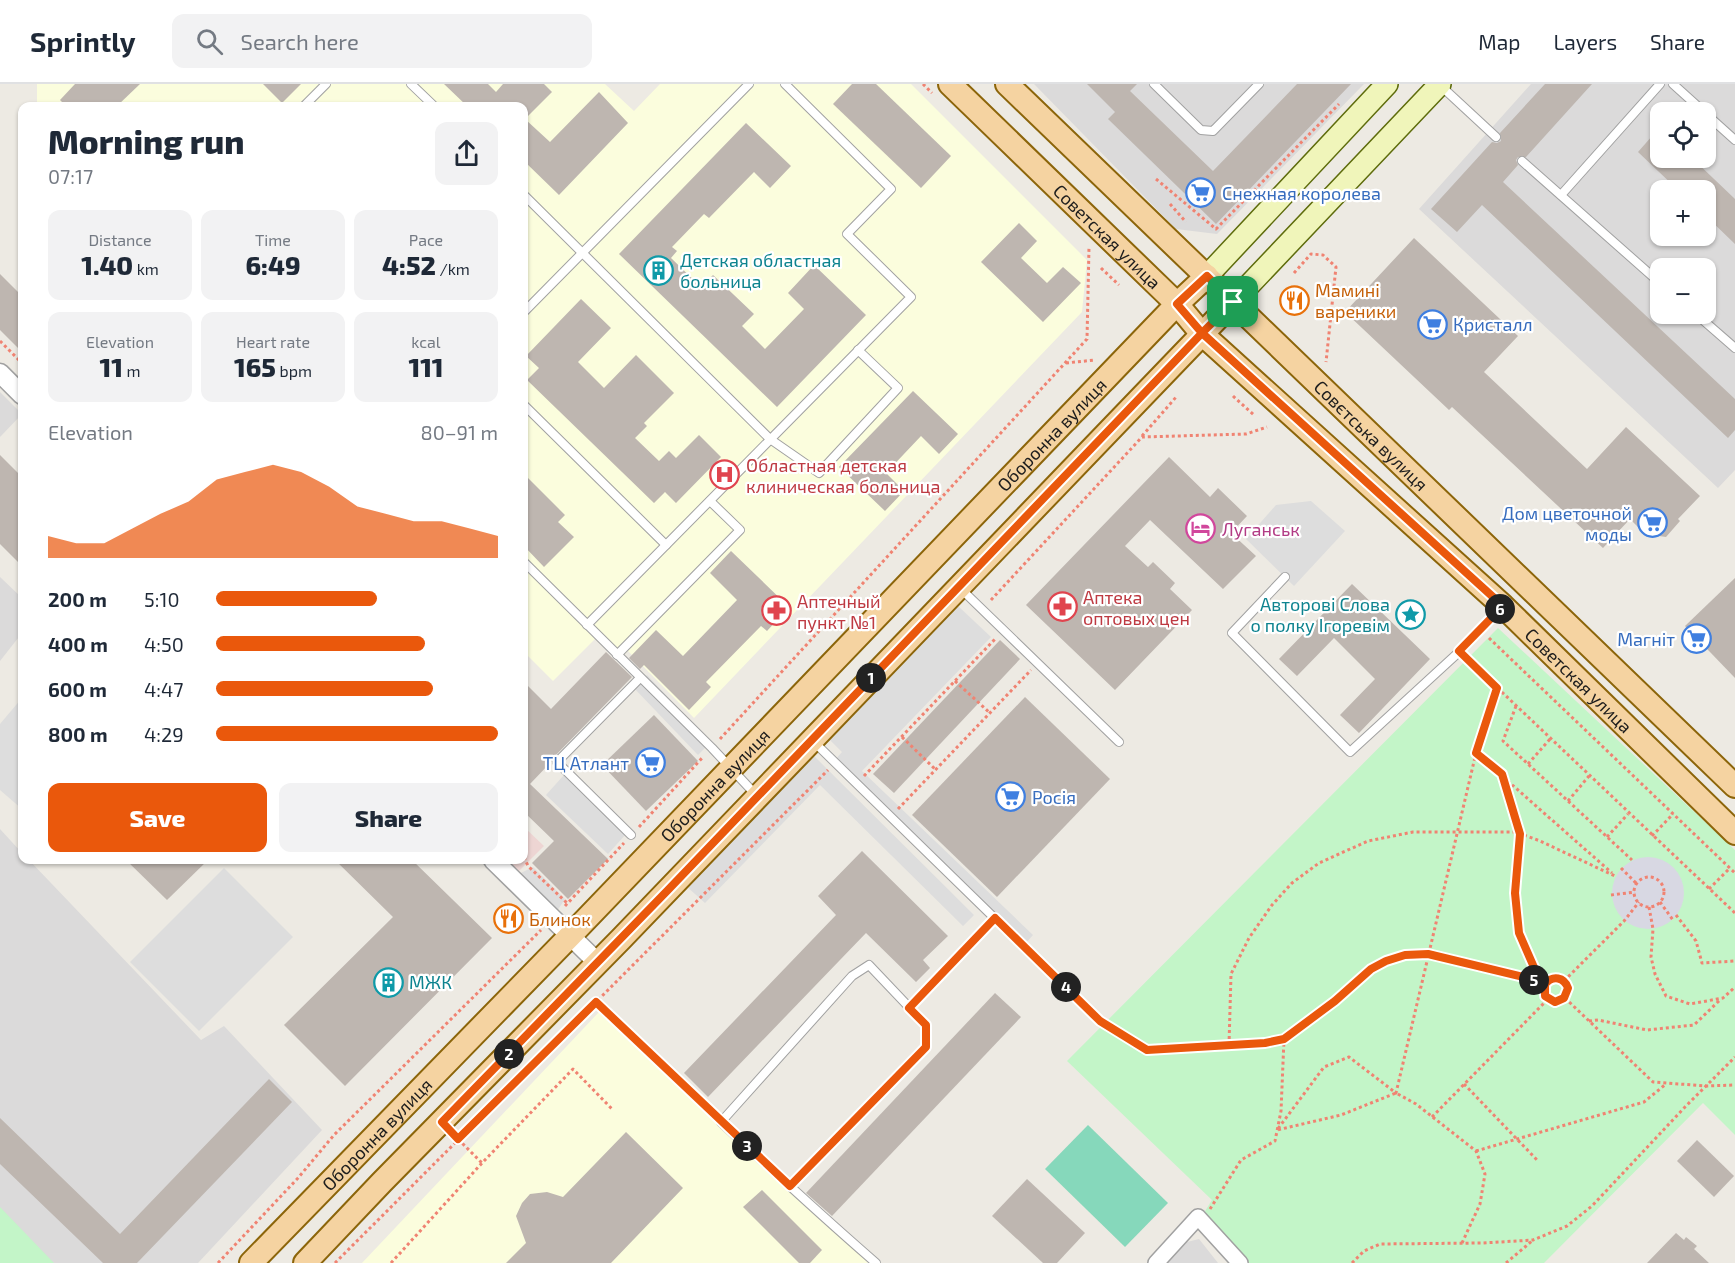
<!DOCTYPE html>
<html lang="en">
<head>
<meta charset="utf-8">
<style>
	:root { --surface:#fff; --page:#f2f2f3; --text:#1f2937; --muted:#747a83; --line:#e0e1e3; --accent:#ea580c }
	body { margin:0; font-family:"Exo 2",sans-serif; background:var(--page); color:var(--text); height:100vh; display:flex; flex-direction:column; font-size:22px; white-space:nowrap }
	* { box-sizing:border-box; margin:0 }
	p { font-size:20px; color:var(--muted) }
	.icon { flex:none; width:33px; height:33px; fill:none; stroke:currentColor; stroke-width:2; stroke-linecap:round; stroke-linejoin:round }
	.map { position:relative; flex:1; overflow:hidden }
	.side { position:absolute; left:18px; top:18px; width:510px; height:762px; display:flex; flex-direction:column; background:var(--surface); border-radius:12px; box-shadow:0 2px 4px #0004 }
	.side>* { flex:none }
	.controls { position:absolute; left:1650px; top:18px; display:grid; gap:12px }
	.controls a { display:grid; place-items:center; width:66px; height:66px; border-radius:12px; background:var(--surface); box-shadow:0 2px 4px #0004; font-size:30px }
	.pin { position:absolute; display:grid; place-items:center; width:51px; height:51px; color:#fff; margin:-26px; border-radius:12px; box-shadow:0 3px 9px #0006 }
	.km { position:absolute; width:30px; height:30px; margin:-15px; border-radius:50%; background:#222; color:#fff; font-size:16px; line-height:30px; text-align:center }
	.round { display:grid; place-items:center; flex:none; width:63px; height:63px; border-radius:12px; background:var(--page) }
	.summary { display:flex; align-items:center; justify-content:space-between; height:102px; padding:0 30px }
	h1 { font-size:33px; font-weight:800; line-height:45px }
	.metrics { display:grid; grid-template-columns:repeat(3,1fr); gap:9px; height:102px; padding:6px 30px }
	.metrics div { display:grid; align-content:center; border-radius:12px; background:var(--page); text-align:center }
	.metrics b { font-size:26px; font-weight:800 }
	.metrics small { font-size:16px; font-weight:400 }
	.metrics p { font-size:16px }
	.chart { height:168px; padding:12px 30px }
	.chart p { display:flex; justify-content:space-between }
	.chart svg { width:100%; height:108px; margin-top:6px; fill:var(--accent); opacity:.7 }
	.action { display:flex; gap:12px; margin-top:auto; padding:12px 30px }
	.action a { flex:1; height:69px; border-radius:12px; background:var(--accent); color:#fff; font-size:24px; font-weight:800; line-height:69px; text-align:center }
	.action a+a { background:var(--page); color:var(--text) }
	ul { padding:0 30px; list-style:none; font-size:20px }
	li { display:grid; grid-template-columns:96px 72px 1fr; align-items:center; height:45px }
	li i { height:15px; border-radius:8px; background:var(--accent) }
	header { display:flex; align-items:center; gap:36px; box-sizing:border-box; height:84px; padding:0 30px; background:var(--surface); border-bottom:2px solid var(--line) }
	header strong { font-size:28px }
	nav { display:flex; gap:33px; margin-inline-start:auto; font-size:21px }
	.search { width:420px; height:54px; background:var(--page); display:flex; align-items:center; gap:15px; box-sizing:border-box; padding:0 21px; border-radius:12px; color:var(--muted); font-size:22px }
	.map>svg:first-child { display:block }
	.residential { fill:#dbdada; fill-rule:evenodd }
	.commercial { fill:#edd5d3 }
	.education { fill:#fbfddd }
	.park { fill:#c3f5c8 }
	.pitch { fill:#86d8bb }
	.parking { fill:#ddd }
	.plaza { fill:#d8d8e3 }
	.building { fill:#beb6b0 }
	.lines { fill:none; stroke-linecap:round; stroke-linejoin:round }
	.service-casing { stroke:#a1a1a1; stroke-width:10 }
	.minor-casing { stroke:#a1a1a1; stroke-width:18 }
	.tertiary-casing { stroke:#a1a1a1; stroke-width:21 }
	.secondary-casing { stroke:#5e6c0c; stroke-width:24 }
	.primary-casing { stroke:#8c650a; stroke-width:26 }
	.path { stroke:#f08372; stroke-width:3; stroke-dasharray:3 3; stroke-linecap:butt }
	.service { stroke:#fff; stroke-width:8 }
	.minor { stroke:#fff; stroke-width:15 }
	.tertiary { stroke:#fff; stroke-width:18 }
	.secondary { stroke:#f0f5ba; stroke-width:21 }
	.primary { stroke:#f5d3a1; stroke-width:22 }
	.route-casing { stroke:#fff; stroke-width:12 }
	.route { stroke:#ea580c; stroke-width:8 }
	.labels { text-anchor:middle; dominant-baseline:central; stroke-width:4.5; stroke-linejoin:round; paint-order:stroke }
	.shop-label { font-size:18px; fill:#366cbe; stroke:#fff; text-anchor:start }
	.street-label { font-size:18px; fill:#1d1d1d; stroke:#fff }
	.culture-label { font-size:18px; fill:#0d838f; stroke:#fff; text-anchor:start }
	.food-label { font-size:18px; fill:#c56008; stroke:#fff; text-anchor:start }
	.health-label { font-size:18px; fill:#be3a42; stroke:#fff; text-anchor:start }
	.hotel-label { font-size:18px; fill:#b23c85; stroke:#fff; text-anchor:start }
</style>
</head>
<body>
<header>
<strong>Sprintly</strong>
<div class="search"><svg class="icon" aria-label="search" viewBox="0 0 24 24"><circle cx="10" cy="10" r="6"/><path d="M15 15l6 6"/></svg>Search here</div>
<nav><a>Map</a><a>Layers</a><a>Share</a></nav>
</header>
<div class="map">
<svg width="1735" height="1179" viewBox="0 0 1735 1179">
	<rect width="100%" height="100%" fill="#edeae3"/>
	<g class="residential">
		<path d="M1034,0H1364L1217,150L1176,145Z"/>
		<path d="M1531,0H1735V386L1718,404L1419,125ZM1660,28H1706V74H1660ZM1660,106H1706V152H1660ZM1660,184H1706V230H1660Z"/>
		<path d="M0,308L22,330L0,353Z"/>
		<path d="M0,493L22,514V549L0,577Z"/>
		<path d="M0,745L22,769V776H29L201,956L224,942L322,1046L198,1179H0Z"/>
		<path d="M1199,1155L1218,1179H1167L1187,1158Z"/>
	</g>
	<path class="commercial" d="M524,743L544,762L519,787L507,776H524Z"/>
	<g class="education">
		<path d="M37,0H605L634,27L660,0H911L1087,176L1082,228L694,634L628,567L619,577L595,555L553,597L524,568V22H37Z"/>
		<path d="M599,928L835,1147L868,1179H362Z"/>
	</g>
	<g class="park">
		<path d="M1498,544L1735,766V1051L1703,1019L1544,1179H1243L1202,1132L1212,1116L1067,977Z"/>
		<path d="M0,1123L54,1179H0Z"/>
	</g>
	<path class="pitch" d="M1088,1041L1168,1119L1125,1163L1045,1085Z"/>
	<g class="parking">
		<path d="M1311,417L1345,447L1294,502L1246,455L1276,421Z"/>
		<path d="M957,521L991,553L862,687L1033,851L1025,860L834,677L842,668L829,655Z"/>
		<path d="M647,591L711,658L698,671L634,604Z"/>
		<path d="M22,614V725L0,706V640Z"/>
		<path d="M812,670L974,831L963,842L820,701L705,819L685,801Z"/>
		<path d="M564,691L626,750L608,770L546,711Z"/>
		<path d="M533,783L565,815L557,827L519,790Z"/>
		<path d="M224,784L293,853L199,947L130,878Z"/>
	</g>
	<circle class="plaza" cx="1648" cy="809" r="36"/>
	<g class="building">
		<path d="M75,0H140L117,22H66L60,16Z"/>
		<path d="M263,0H301L282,19Z"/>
		<path d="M444,0H488L496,8L503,0H544L552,8L525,35L550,58L599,8L628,39L559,111L524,77V22H467Z"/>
		<path d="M852,0H876L951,72L921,104L833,20Z"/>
		<path d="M1087,0H1137L1130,7L1213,87L1297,0H1351L1216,140L1108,35L1115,28Z"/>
		<path d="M1545,0H1592L1526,73H1518L1516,76L1518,81L1503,98L1735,315V346L1728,354L1482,121L1457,148L1431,125L1492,58L1497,59L1501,57L1500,49Z"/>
		<path d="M746,39L791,82L770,104L754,88L709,134L704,130L672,163L677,167L671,174L701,203L713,191L754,230L742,242L765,265L804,225L788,209L814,181L866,231L777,323L619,170Z"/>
		<path d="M1660,43V74H1692L1735,115V160L1706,132V106H1678L1638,68Z"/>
		<path d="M1019,139L1037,157L1021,174L1047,199L1063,183L1081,199L1043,238L981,178Z"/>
		<path d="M1414,154L1518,252L1484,288L1587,385L1626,343L1700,412L1678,435L1680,437L1666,453L1645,450L1630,435L1603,464L1452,323L1449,326L1345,228Z"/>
		<path d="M0,190L22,212V268L0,246Z"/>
		<path d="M581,215L611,244L578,278L604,304L636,271L674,309L644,339L647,342L635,354L659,377L669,367L676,374L699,351L721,373L676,419L665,408L654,419L527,296L539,284L526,272Z"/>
		<path d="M913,307L958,350L939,370L921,352L886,389L904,407L885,427L839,383Z"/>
		<path d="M0,371L22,393V482L0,460Z"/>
		<path d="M1169,373L1210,413L1218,404L1247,432L1231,449L1256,472L1223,505L1150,436L1125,462L1148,483L1153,478L1175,499L1170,505L1192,526L1115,606L1026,521Z"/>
		<path d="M524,390L565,431L558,438L574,453L544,483L524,462Z"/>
		<path d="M731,467L789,523L767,547L761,542L706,598L711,603L689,626L644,581L640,585L629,574L656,546L683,572L737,516L710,489Z"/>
		<path d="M1735,494V594L1685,542Z"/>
		<path d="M1352,500L1430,575L1359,649L1340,631L1375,595L1334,554L1297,592L1279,575Z"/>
		<path d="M1000,556L1020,575L894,709L873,690Z"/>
		<path d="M606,568L632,593L553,674L551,678L530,700L608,775L568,815L532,779L554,757L524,728V598L551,625Z"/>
		<path d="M1025,613L1110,695L997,813L912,731Z"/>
		<path d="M654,631L698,677L646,727L602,681Z"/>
		<path d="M862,767L948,852L923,876L930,884L916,898L866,849L708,1013L684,989L836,831L818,812Z"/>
		<path d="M126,776H208L167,816Z"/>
		<path d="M335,776H412L492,854L345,1002L284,941L393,833Z"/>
		<path d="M995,909L1021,933L832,1132L806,1109Z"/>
		<path d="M269,995L292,1018L137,1179H103L0,1080V1034L120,1150Z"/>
		<path d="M626,1048L683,1104L611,1179H506L526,1159L516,1132L522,1119L530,1110L547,1108L563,1113Z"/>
		<path d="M1697,1056L1734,1092L1714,1113L1677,1077Z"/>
		<path d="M1027,1095L1085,1149L1057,1179H1043L992,1132Z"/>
		<path d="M762,1106L822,1166L810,1179H799L743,1123Z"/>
		<path d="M1676,1149L1684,1156L1686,1153L1697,1162L1694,1165L1709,1179H1647Z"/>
	</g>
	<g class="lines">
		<defs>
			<g id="service">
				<path d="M411,0L434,22"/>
				<path d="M1154,0L1201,46L1213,47L1259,0"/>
				<path d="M1673,0L1704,28"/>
				<path d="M1441,2L1496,53"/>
				<path d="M304,22L326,0"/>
				<path d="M1706,30L1735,56"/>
				<path d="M1522,77L1660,199"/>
				<path d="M524,111L770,355L819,389L898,304L858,266"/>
				<path d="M1561,111L1660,0"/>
				<path d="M524,228L749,0"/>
				<path d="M1696,230L1735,264"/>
				<path d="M524,321L666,461"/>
				<path d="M524,478L712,664L756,711"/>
				<path d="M1285,493L1232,549L1350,668L1459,568L1502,523"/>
				<path d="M960,504L1119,658"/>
				<path d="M587,541L911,213L847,150L891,105L785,0"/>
				<path d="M617,571L740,446L710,417"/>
				<path d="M813,657L1100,937"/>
				<path d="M631,751L557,678L640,594"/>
				<path d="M909,924L995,834"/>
				<path d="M790,1102L925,963L926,941L869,881L852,892L721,1038C772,1086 823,1133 876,1179"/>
			</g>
			<path id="minor" d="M1156,1179L1198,1133L1240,1179"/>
			<g id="tertiary">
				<path d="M0,289L22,311"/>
				<path d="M493,776L597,878"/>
			</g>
			<g id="secondary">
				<path d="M1207,192L1387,0"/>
				<path d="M1233,218L1440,0"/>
			</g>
			<g id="primary">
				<path id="s1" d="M950,0L1177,220L1202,250L1503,522L1735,749"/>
				<path id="s2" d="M1007,0L1735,702"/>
				<path id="s3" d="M251,1179L570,852L1177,220L1207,192"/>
				<path d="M305,1179L382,1098L621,855L1233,218"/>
			</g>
		</defs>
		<use href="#service" class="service-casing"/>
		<use href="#minor" class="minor-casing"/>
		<use href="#tertiary" class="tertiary-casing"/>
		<use href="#secondary" class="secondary-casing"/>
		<use href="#primary" class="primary-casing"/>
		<g class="path">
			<path d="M923,0L932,9"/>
			<path d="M1156,95L1216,145L1339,20"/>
			<path d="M1170,120L1186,138"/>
			<path d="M1101,184L1119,201"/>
			<path d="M1294,189L1311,170L1323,171L1336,183L1326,278"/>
			<path d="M0,257L22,279"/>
			<path d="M1066,279L1095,276"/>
			<path d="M1233,312L1254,331"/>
			<path d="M1142,352L1177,312"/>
			<path d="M991,516L1142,353L1246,350L1267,343"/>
			<path d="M1489,554L1735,789"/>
			<path d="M1467,575L1735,829"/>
			<path d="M955,597L990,629"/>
			<path d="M1516,622L1503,657L1632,776"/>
			<path d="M902,653L936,686"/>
			<path d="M720,655L1087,255L1089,163"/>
			<path d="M1476,669L1612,789"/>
			<path d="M1528,680L1550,655"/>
			<path d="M1502,690L1520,750L1515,809L1519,849L1541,897"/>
			<path d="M864,692L996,554"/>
			<path d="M1568,717L1589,692"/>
			<path d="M898,725L1031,586"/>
			<path d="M639,743L703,673"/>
			<path d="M1652,752L1673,730"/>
			<path d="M1607,753L1628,730"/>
			<path d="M524,773L528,782L567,819"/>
			<path d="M1621,784L1636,799"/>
			<circle cx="1649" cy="808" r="15"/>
			<path d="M1709,805L1730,784"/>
			<path d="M1611,811L1635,808"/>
			<path d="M1660,818L1673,836"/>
			<path d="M565,822L624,759"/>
			<path d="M1649,823L1653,845L1651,873L1655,890L1666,912L1690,920L1723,914L1735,903"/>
			<path d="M1676,831L1696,857L1702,879L1735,877"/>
			<circle cx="1556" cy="906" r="12"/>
			<path d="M1564,897L1624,837L1639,818"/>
			<path d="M1565,914L1653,998L1706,1002L1735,1001"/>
			<path d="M596,918L714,1031"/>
			<path d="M1589,937L1598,936L1647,946L1694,941L1721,915"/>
			<path d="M1109,943L1147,967L1265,959L1284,955L1335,917L1371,885L1386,877L1405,871L1429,870L1541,897L1545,900"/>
			<path d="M1229,961L1231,890L1249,854L1272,821L1292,799L1319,779L1368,757L1413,748H1516L1540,757L1615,792"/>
			<path d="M1464,1000L1537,1076"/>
			<path d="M1432,1033L1548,915"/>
			<path d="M454,1051L482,1079"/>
			<path d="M1476,1067L1644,1018L1666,1000"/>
			<path d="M1210,1125L1241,1076L1275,1057L1281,1027L1284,955"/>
			<path d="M1462,1159L1480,1120L1485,1090L1476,1067L1416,1020L1396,1009L1341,1031L1277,1046L1324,983L1349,973L1396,1009L1476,669L1497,604"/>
			<path d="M218,1179L298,1094L334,1051L541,846"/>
			<path d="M335,1179L828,686"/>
			<path d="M391,1179L482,1079L573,985L612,1025"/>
			<path d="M1352,1179L1364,1167L1380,1160L1483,1159L1533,1156L1567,1142L1592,1122L1685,1023L1735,973"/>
			<path d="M1506,1179L1532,1157"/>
		</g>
		<use href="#service" class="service"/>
		<use href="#minor" class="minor"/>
		<use href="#tertiary" class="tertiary"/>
		<use href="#secondary" class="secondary"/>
		<use href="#primary" class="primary"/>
	</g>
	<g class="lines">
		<defs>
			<path id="route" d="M1233,218L1202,249L667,807L442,1038L458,1055L596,918L790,1102L926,963V941L909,924L995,834L1100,937L1147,966L1265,959L1284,955L1335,917L1371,885L1386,877L1405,871L1428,870L1540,897L1545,900C1553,891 1564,893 1568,904L1564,914L1555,918L1545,912V900L1540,897L1519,849L1515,809L1520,750L1502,690L1476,669L1497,604L1459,567L1503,522L1202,249L1177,220L1207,192L1233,218"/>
		</defs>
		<use href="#route" class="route-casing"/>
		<use href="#route" class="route"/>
	</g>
	<defs>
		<symbol id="supermarket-ring" viewBox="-11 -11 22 22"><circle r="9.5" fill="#fff" stroke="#3f7fe0" stroke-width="1.5"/><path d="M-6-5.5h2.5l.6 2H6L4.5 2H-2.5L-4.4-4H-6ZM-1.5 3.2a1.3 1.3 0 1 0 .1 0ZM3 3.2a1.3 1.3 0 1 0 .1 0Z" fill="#3f7fe0"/></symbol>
		<symbol id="building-ring" viewBox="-11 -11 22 22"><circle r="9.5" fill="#fff" stroke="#0f9aa8" stroke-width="1.5"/><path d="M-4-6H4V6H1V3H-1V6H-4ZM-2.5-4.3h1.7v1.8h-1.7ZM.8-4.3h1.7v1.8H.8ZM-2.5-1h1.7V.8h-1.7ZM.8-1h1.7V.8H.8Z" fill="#0f9aa8"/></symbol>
		<symbol id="restaurant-ring" viewBox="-11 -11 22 22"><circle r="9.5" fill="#fff" stroke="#e8710a" stroke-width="1.5"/><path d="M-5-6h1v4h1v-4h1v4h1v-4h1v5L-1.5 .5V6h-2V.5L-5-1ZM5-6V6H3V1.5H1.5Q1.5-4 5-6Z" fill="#e8710a"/></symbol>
		<symbol id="hospital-ring" viewBox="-11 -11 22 22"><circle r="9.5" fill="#fff" stroke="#e0444e" stroke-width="1.5"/><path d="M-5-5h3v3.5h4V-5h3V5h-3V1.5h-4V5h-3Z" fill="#e0444e"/></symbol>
		<symbol id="hotel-ring" viewBox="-11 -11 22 22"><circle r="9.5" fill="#fff" stroke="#d1479c" stroke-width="1.5"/><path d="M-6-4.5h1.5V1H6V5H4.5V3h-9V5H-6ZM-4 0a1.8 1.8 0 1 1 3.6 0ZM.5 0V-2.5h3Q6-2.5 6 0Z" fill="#d1479c"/></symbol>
		<symbol id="pharmacy-ring" viewBox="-11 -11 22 22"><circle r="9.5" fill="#fff" stroke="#e0444e" stroke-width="1.5"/><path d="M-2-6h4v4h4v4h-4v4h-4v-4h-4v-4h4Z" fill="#e0444e"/></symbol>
		<symbol id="sight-ring" viewBox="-11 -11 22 22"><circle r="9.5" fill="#fff" stroke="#0f9aa8" stroke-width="1.5"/><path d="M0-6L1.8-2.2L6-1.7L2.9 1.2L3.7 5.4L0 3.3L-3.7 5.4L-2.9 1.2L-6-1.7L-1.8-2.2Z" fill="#0f9aa8"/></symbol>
	</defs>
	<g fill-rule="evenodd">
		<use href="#supermarket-ring" x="1184" y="92" width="33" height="33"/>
		<use href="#building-ring" x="642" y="170" width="33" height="33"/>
		<use href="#restaurant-ring" x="1278" y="200" width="33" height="33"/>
		<use href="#supermarket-ring" x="1416" y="224" width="33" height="33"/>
		<use href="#hospital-ring" x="708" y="374" width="33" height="33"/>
		<use href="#supermarket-ring" x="1636" y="422" width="33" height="33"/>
		<use href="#hotel-ring" x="1184" y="428" width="33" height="33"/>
		<use href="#pharmacy-ring" x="1046" y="506" width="33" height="33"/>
		<use href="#pharmacy-ring" x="760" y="510" width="33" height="33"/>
		<use href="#sight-ring" x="1394" y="514" width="33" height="33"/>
		<use href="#supermarket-ring" x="1680" y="538" width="33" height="33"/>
		<use href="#supermarket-ring" x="634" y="662" width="33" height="33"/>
		<use href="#supermarket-ring" x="994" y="696" width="33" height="33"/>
		<use href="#restaurant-ring" x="492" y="818" width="33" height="33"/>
		<use href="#building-ring" x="372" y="882" width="33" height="33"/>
	</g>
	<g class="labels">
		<g class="shop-label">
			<text x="1222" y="109">Снежная королева</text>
			<text x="1453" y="240">Кристалл</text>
			<text x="1632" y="429" text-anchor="end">Дом цветочной<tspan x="1632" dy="21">моды</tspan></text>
			<text x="1675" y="555" text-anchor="end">Магніт</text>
			<text x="629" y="679" text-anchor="end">ТЦ Атлант</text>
			<text x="1032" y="713">Росія</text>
		</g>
		<g class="street-label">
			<text stroke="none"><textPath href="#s1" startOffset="219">Советская улица</textPath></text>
			<text stroke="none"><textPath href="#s3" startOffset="1152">Оборонна вулиця</textPath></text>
			<text stroke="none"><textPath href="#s2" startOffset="506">Совєтська вулиця</textPath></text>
			<text stroke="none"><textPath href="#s1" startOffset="867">Советская улица</textPath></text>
			<text stroke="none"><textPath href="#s3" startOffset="666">Оборонна вулиця</textPath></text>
			<text stroke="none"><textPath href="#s3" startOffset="180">Оборонна вулиця</textPath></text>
		</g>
		<g class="culture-label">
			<text x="680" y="176">Детская областная<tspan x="680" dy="21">больница</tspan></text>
			<text x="1390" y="520" text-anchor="end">Авторові Слова<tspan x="1390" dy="21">о полку Ігоревім</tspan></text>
			<text x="409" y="898">МЖК</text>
		</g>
		<g class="food-label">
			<text x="1315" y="206">Мамині<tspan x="1315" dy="21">вареники</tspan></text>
			<text x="529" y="835">Блинок</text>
		</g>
		<g class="health-label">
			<text x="746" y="381">Областная детская<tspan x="746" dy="21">клиническая больница</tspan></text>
			<text x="1083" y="513">Аптека<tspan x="1083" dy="21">оптовых цен</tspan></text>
			<text x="797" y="517">Аптечный<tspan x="797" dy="21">пункт №1</tspan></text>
		</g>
		<g class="hotel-label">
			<text x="1222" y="445">Луганськ</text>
		</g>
	</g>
</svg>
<div class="controls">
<a><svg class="icon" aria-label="locate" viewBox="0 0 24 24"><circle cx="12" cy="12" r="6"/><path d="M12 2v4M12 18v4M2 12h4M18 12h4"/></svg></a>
<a>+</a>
<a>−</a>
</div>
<div class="pin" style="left:1233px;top:218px;background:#1e9e55"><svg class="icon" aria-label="arrive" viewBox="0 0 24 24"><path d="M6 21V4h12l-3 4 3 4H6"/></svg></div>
<b class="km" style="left:871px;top:594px">1</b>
<b class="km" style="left:509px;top:970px">2</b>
<b class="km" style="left:747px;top:1062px">3</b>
<b class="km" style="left:1066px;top:903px">4</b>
<b class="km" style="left:1534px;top:896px">5</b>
<b class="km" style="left:1500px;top:525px">6</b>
<section class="side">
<div class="summary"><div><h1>Morning run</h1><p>07:17</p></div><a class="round"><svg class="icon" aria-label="share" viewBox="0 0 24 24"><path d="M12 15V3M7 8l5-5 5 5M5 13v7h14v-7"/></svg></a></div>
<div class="metrics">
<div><p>Distance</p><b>1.40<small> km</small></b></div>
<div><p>Time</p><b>6:49</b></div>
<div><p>Pace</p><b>4:52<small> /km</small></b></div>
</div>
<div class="metrics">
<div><p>Elevation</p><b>11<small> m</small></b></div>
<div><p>Heart rate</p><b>165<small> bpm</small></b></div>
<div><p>kcal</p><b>111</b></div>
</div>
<div class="chart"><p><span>Elevation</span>80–91 m</p>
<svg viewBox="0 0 160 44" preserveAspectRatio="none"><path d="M0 44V35L10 38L20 38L30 32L40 26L50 21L60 12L70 9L80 6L90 9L100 15L110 23L120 26L130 29L140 29L150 32L160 35V44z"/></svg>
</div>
<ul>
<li><b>200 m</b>5:10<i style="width:57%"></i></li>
<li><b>400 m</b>4:50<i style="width:74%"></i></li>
<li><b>600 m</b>4:47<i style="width:77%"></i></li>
<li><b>800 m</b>4:29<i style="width:100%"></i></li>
</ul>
<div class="action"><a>Save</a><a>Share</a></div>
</section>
</div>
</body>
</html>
